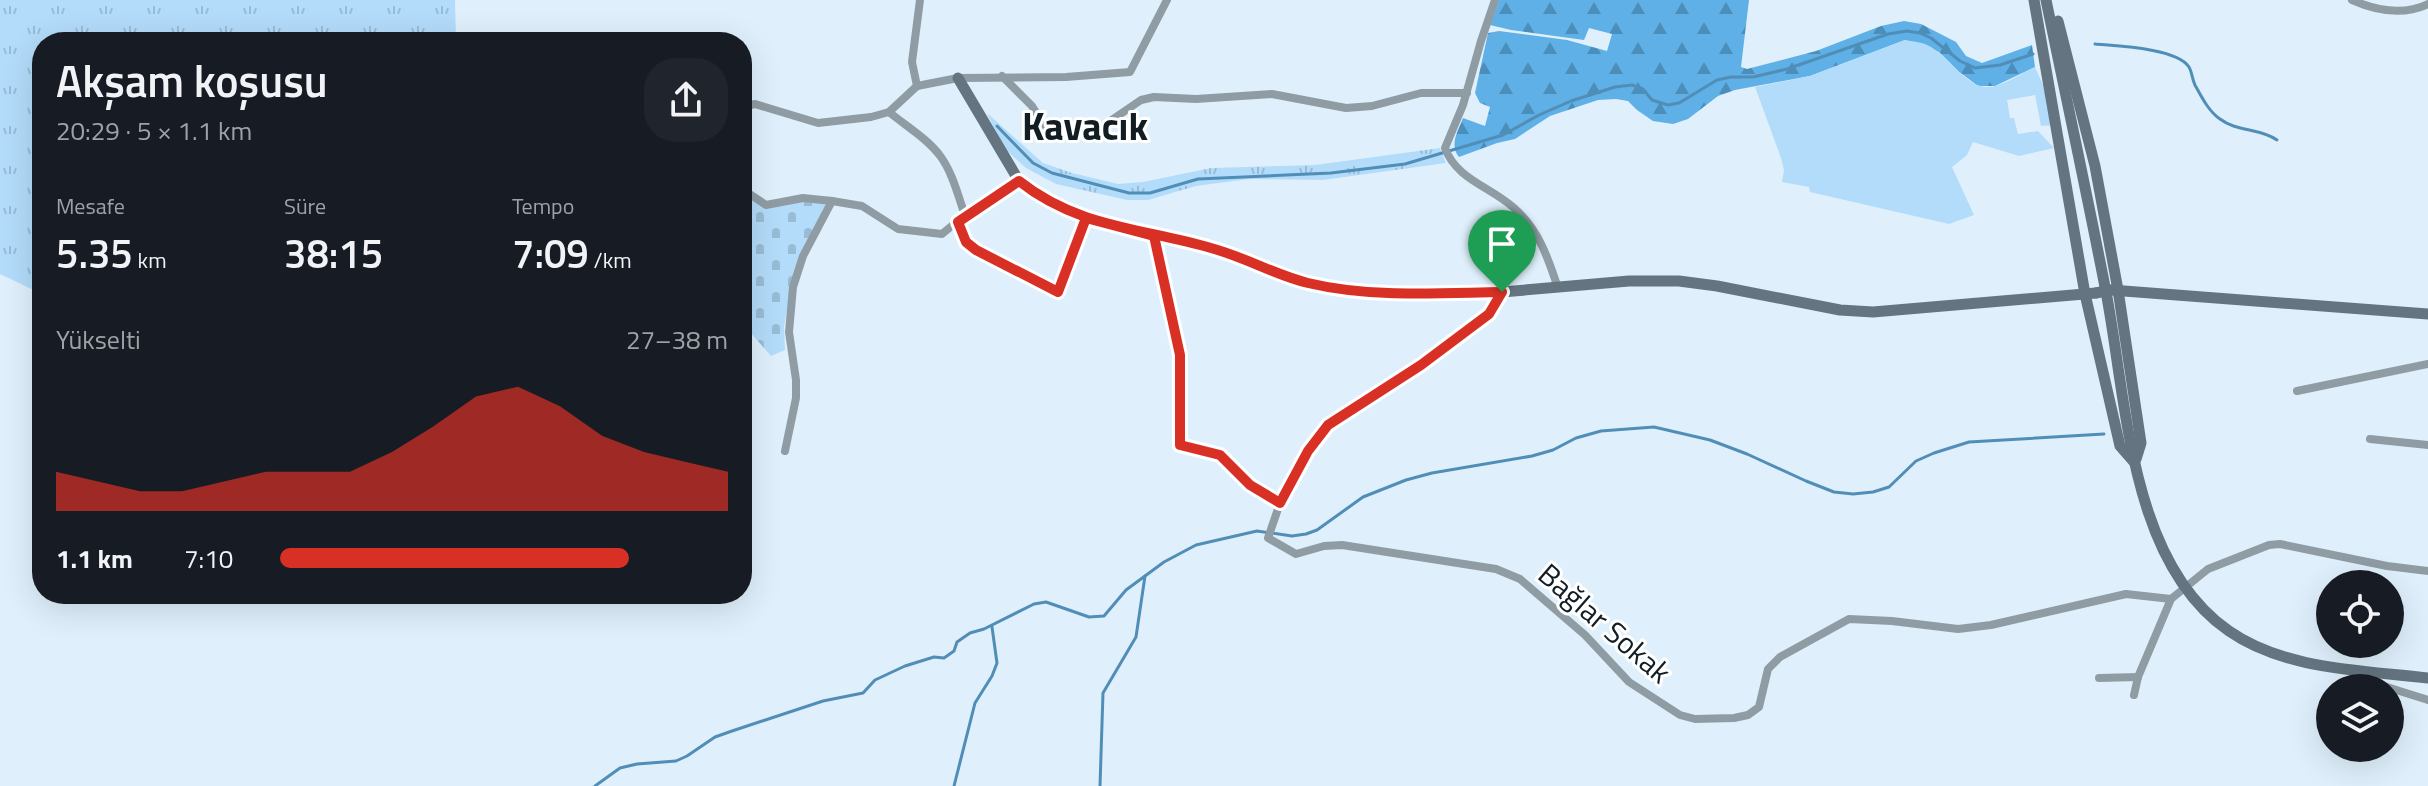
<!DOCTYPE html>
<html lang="tr">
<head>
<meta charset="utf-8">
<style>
	:root { --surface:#171b24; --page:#20242c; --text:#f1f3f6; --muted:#9ea1a6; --accent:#d93025 }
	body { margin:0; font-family:"Titillium Web",sans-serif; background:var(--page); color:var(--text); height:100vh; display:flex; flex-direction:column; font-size:30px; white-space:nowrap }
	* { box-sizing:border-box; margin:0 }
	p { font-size:26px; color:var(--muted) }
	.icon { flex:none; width:44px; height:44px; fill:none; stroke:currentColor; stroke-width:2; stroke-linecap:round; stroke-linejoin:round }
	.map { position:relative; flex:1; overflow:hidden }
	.drawer { position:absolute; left:32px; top:32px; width:720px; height:572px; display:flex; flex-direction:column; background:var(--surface); border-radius:32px; box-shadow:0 8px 32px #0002 }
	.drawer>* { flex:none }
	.buttons { position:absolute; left:2316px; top:570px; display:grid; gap:16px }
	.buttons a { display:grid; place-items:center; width:88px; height:88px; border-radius:50%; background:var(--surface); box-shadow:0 8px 32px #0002; font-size:40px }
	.pin { position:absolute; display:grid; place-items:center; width:68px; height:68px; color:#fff; margin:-82px -34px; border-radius:50% 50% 50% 0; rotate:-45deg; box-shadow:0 0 8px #0007 }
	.pin .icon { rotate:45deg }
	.round { display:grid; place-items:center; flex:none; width:84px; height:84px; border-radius:32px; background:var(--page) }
	.head { display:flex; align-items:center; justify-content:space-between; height:136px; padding:0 24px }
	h1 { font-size:44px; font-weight:600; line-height:60px }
	.figures { display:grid; grid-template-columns:repeat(3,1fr); gap:12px; height:136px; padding:8px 24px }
	.figures div { display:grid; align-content:center }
	.figures b { font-size:40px; font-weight:600 }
	.figures small { font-size:22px; font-weight:400 }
	.figures p { font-size:22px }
	.chart { height:224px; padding:16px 24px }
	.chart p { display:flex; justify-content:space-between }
	.chart svg { width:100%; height:144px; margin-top:8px; fill:var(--accent); opacity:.7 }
	ul { padding:0 24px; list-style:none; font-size:26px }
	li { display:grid; grid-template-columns:128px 96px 1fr; align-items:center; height:60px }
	li i { height:20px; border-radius:10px; background:var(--accent) }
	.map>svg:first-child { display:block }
	.grass { fill:url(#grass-tufts) }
	.forest { fill:url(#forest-firs) }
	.cemetery { fill:url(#cemetery-stones) }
	.green { fill:#b3dcfa }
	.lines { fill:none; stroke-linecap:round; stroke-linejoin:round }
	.stream { stroke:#518eb7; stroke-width:3 }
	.street { stroke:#909ca4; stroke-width:8 }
	.secondary { stroke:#647581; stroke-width:11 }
	.secondary-bridge { stroke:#647581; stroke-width:11 }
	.route-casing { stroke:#fff; stroke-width:16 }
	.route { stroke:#d93025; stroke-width:10 }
	.labels { text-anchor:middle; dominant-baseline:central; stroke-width:6; stroke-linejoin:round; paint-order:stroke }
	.street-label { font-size:30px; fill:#111c23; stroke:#fff }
	.district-label { font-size:38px; font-weight:bold; fill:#111c23; stroke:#fff }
</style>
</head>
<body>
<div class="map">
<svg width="2428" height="786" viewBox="0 0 2428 786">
	<defs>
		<pattern id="grass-tufts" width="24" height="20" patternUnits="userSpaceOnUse" patternTransform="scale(2)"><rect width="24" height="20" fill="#b3dcfa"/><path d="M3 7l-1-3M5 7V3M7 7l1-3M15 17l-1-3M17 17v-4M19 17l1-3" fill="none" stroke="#99bcd6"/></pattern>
		<pattern id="forest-firs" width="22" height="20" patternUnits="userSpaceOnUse" patternTransform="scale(2)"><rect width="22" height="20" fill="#5eb0e6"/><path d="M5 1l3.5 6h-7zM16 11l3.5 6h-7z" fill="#4c8eba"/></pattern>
		<pattern id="cemetery-stones" width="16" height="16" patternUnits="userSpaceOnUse" patternTransform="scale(2)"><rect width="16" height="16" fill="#b3dcfa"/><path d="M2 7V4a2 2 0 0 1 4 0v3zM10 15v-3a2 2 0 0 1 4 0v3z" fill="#99bcd6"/></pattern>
	</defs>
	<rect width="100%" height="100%" fill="#dff0fc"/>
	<g class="grass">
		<path d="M0,0H455L456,42H42V294L0,274Z"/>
		<path d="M987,113L1043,163L1072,173L1118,184L1143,182L1211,168L1315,165L1440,148L1446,163L1323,180L1249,179L1196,186L1148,200H1127L1056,184L1026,168L1004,148Z"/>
	</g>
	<path class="forest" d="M1499,0H1749L1741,67L1747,69L1816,51L1881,26L1904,21L1921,24L1956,42L1966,56L1982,63L2032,45L2035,67L1995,86H1978L1958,71L1939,52L1905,40L1810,76L1735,90L1718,96L1688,119L1673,124L1653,121L1637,110L1628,101L1616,99L1598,100L1550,116L1515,139L1497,143L1459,157C1449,145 1458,131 1463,118L1485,126L1490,107L1480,103L1475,93L1488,33L1499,31L1567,40L1607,51L1612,34L1589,28L1584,40L1511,30L1490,25Z"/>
	<path class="cemetery" d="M742,194L766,209C786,205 807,198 827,204L794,270L784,327L785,350L771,356L742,323Z"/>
	<path class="green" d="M1905,40C1916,42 1925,42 1934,49C1954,61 1968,93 1996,86C2009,82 2023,73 2035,67L2047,94L2054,125L2041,126L2035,95L2007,100L2010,118H2014L2018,134L2038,131L2054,148L2019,156L1973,142L1967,155L1952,167L1974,215L1949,224L1810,192L1809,187L1782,182L1784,170L1781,158L1755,87L1810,76Z"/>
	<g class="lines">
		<g class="stream">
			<path d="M2095,44C2116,46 2177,48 2189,67C2192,72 2192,79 2195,85C2201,96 2209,112 2220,119C2237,132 2260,128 2277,140"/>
			<path d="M997,126L1033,163L1052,173L1129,193H1150L1198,179L1331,173L1405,164L1503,135L1539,115L1571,101L1615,87L1632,85L1643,89L1652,100L1668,105L1679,103L1717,80L1731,77H1753L1787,69L1888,34L1907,31L1920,33L1931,38L1960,61L1975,68L2000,65L2033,54"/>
			<path d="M595,786L620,768L637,764L676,761L687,756L715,737L732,731L823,701L863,693L875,680L905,666L934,657L944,658L954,651L957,642L970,633L984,629L1034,604L1046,602L1089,617L1104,616L1126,590L1164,562L1196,545L1257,531L1292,536L1306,534L1317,530L1363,497L1406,480L1432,473L1532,456L1553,450L1576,438L1601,431L1654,427L1710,440L1747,454L1806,481L1834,492L1853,494L1873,492L1889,487L1916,461L1934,453L1969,442L2104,434"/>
			<path d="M954,786L975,703L992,676L997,663L992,627"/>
			<path d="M1100,786L1103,693L1136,637L1145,576"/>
		</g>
		<g class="street">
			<path d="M1495,0L1481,41L1463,105L1445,148C1456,179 1491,187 1514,208C1539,230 1548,258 1558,288"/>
			<path d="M2352,0C2377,11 2403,16 2428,4"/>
			<path d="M1002,76L1032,106L1044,126L1082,134L1089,133L1100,128L1141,100L1154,97L1196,99L1272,94L1346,108L1372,106L1421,93H1467"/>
			<path d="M917,86L958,78L1066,77L1130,72L1167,0"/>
			<path d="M917,86L912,62L920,0"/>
			<path d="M742,107L755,104L818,123L871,117L889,112L917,86"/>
			<path d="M889,112C906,126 928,139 941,157C953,174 958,196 965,215"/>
			<path d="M742,189L766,205L803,198L832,201L862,206L898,229L942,234L965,215L1019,181"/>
			<path d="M958,222L966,242L976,250L1058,292L1086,218"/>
			<path d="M1154,236L1180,355V445L1220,455L1250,485L1280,503"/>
			<path d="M1502,292L1489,314L1421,365L1328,425L1308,451L1280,503L1268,538L1296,554L1324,546L1342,545L1496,569L1520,579L1585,635L1629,682L1680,715L1695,719L1734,718L1748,715L1759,707L1768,669L1780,657L1849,619L1892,621L1958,629L1991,625L2126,594L2171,599L2208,569L2269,545L2280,544L2387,566L2428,571"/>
			<path d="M2297,391L2428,364"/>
			<path d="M2370,439L2428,445"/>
			<path d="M785,451L796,398V380L789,332L793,287L803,256L832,201"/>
			<path d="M2355,673L2389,688"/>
			<path d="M2099,678L2138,677"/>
			<path d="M2390,688L2428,700"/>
			<path d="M2134,695L2138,677L2171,599"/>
		</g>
		<g class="secondary">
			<path d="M2034,0L2085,294L2120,446L2134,462"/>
			<path d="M2046,0C2066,97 2087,194 2106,292C2127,400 2129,562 2229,631C2285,670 2362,670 2428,678"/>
			<path d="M2058,21L2095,166L2118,290L2141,443L2136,459"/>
			<path d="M958,78L1019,181L1056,206L1086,218L1154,236L1212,248L1306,283L1333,288L1387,293L1502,292L1629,281H1679L1717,286L1840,310L1873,312L2096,293"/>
			<path d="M2111,290L2428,314"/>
		</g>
		<path class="secondary-bridge" d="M2096,293L2110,290"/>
	</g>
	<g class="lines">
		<defs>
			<path id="route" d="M1502,292C1438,293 1371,298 1308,283C1275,275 1245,257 1211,248C1143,228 1078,228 1019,181L958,222L966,242L976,250L1058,292L1086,218L1154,236L1180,355V445L1220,455L1250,485L1280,503L1308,451L1328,425L1421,365L1489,314L1502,292"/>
		</defs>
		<use href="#route" class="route-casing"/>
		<use href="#route" class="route"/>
	</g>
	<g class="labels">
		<g class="street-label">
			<text transform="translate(1605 623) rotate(41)">Bağlar Sokak</text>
		</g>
		<g class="district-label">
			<text x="1085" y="126">Kavacık</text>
		</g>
	</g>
</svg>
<div class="buttons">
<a><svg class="icon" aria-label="locate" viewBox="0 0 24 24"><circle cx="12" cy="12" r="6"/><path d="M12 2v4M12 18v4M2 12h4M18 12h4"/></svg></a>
<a><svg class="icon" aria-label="layers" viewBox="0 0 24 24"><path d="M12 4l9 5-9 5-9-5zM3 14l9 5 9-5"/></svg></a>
</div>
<div class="pin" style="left:1502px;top:292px;background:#1e9e55"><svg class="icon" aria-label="arrive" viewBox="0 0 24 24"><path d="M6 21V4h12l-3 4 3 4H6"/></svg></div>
<section class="drawer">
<div class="head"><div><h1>Akşam koşusu</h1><p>20:29 · 5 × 1.1 km</p></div><a class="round"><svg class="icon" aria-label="share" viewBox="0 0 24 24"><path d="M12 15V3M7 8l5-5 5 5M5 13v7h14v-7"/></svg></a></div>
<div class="figures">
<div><p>Mesafe</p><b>5.35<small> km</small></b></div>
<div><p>Süre</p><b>38:15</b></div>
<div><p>Tempo</p><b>7:09<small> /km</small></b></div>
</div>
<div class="chart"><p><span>Yükselti</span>27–38 m</p>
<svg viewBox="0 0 160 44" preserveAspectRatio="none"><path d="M0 44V32L10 35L20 38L30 38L40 35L50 32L60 32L70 32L80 26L90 18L100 9L110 6L120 12L130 21L140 26L150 29L160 32V44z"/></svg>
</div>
<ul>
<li><b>1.1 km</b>7:10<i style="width:78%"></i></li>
</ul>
</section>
</div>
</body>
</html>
